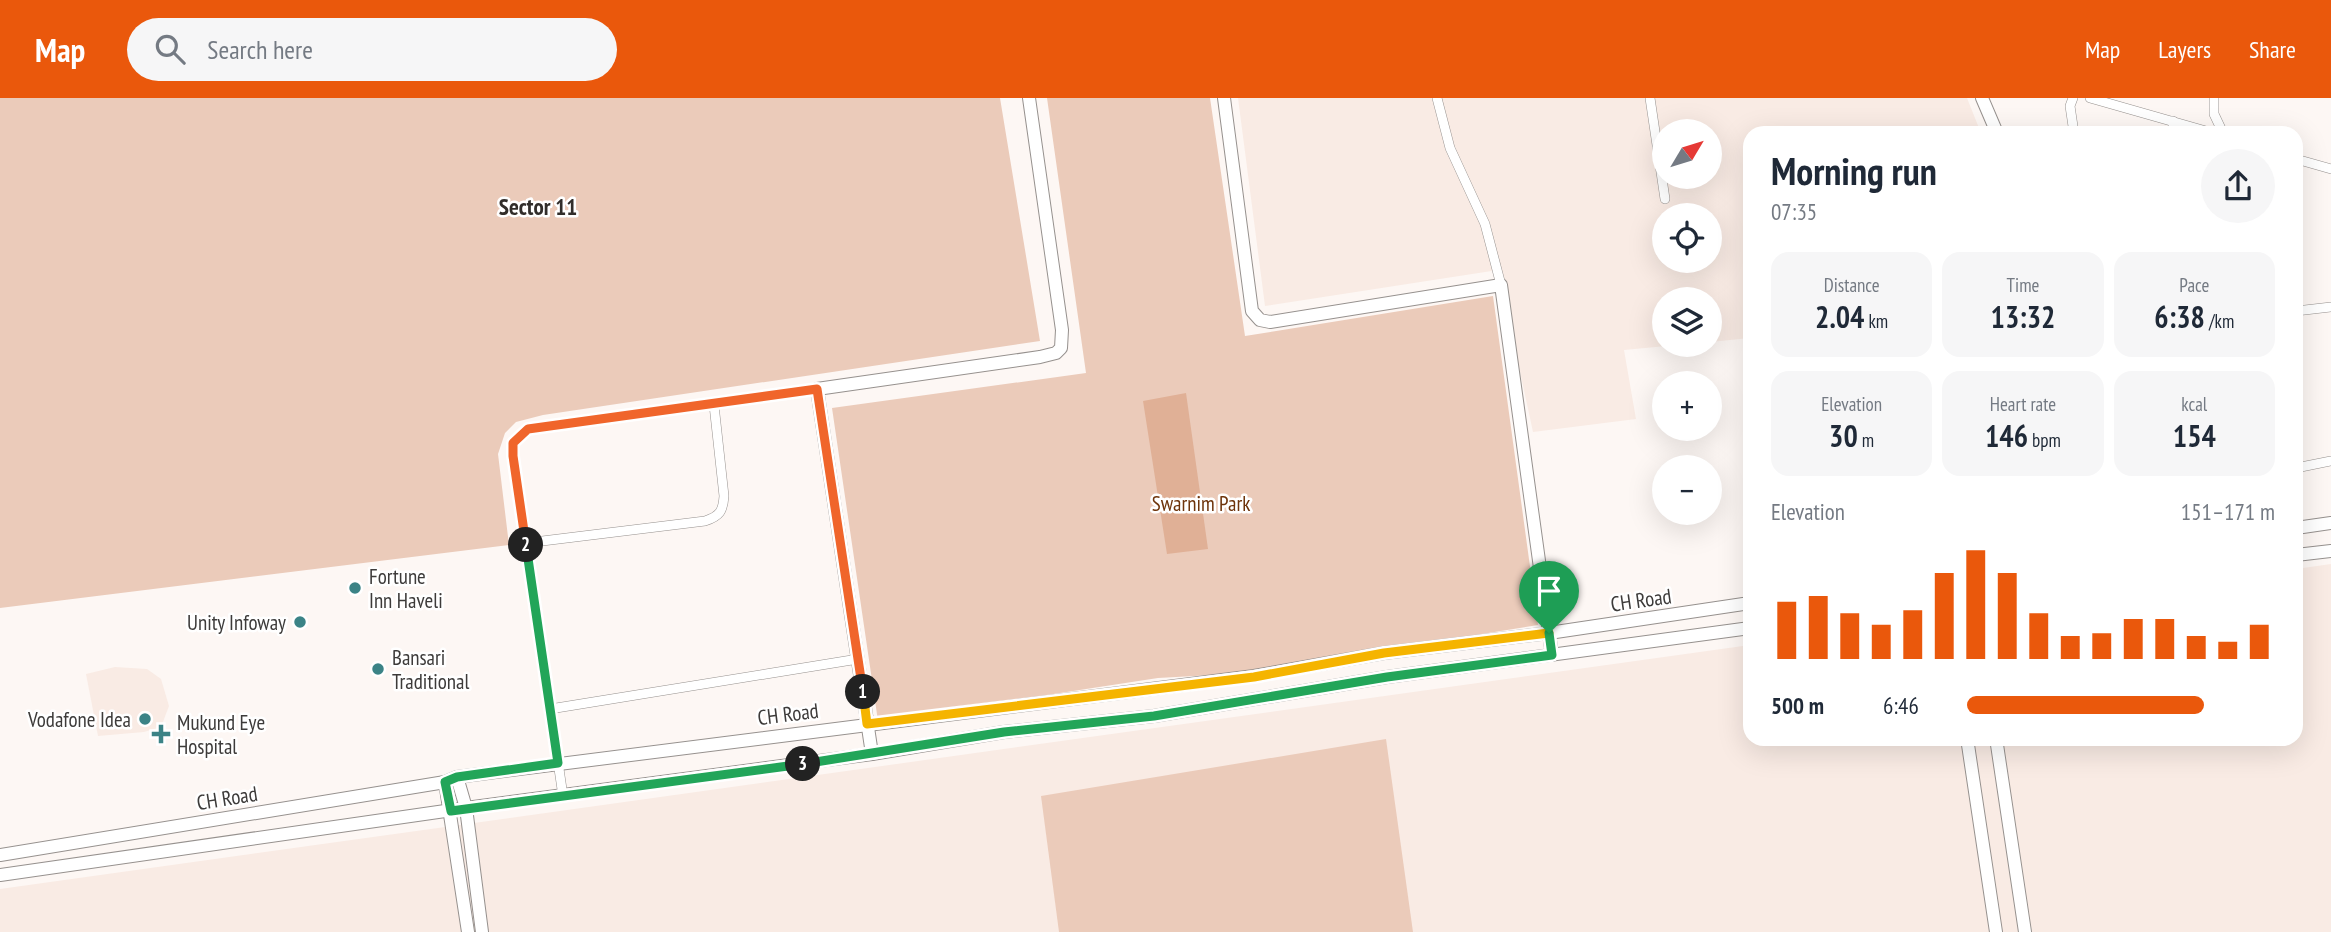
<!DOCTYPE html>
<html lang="en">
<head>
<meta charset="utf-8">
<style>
	:root { --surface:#fff; --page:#f6f6f7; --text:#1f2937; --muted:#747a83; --accent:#ea580c }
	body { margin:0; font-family:"PT Sans Narrow",sans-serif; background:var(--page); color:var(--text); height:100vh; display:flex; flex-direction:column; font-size:26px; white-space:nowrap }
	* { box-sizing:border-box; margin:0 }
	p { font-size:23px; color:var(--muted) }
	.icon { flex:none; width:38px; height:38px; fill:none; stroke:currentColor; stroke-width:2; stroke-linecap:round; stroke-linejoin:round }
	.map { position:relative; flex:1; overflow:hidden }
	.details { position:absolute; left:1743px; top:28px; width:560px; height:620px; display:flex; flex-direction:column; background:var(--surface); border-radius:21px; box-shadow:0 7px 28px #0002 }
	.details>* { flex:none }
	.needle { width:46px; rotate:52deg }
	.controls { position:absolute; left:1652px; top:21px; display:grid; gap:14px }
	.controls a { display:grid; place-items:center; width:70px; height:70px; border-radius:50%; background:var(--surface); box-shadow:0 7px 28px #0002; font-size:35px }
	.pin { position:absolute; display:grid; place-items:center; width:60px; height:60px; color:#fff; margin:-72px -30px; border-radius:50% 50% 50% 0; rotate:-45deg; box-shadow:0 0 7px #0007 }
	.pin .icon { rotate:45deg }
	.km { position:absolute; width:35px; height:35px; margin:-18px; border-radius:50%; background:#222; color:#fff; font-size:19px; line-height:35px; text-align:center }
	.round { display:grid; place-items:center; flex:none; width:74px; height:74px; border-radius:37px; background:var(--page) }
	.headline { display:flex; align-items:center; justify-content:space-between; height:119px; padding:0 28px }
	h1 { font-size:38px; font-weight:800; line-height:52px }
	.stats { display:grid; grid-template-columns:repeat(3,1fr); gap:10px; height:119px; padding:7px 28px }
	.stats div { display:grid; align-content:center; border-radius:18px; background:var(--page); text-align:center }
	.stats b { font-size:30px; font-weight:800 }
	.stats small { font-size:19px; font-weight:400 }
	.stats p { font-size:19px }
	.chart { height:196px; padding:14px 28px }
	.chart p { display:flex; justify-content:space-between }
	.chart svg { width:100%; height:126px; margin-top:7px; stroke:var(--accent); stroke-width:6 }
	ul { padding:0 28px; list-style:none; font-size:23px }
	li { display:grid; grid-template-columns:112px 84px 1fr; align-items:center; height:52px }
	li i { height:18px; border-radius:9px; background:var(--accent) }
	header { display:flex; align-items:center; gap:42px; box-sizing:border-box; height:98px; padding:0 35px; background:var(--accent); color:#fff }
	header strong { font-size:33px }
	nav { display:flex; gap:38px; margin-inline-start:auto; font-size:24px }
	.search { width:490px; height:63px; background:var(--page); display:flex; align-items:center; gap:18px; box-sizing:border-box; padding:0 24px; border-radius:38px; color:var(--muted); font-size:26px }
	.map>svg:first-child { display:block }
	.built { fill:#f9ebe4; fill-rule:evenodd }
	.green { fill:#ebcbba }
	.water { fill:#e0b096 }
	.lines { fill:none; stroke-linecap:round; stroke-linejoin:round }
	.street-casing { stroke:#96918e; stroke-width:10 }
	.secondary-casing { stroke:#96918e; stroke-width:14 }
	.street { stroke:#fff; stroke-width:9 }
	.secondary { stroke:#fff; stroke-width:12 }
	.split-1-casing { stroke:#fff; stroke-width:14 }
	.split-2-casing { stroke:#fff; stroke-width:14 }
	.split-3-casing { stroke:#fff; stroke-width:14 }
	.split-4-casing { stroke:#fff; stroke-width:14 }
	.split-1 { stroke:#f5b400; stroke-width:9 }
	.split-2 { stroke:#f0652b; stroke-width:9 }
	.split-3 { stroke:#22a559; stroke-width:9 }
	.split-4 { stroke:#22a559; stroke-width:9 }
	.poi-dot { fill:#3b8386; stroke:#fff; stroke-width:2.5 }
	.labels { text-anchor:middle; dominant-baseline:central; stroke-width:5; stroke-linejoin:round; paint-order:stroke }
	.park-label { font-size:21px; fill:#6e340b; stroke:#fff }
	.poi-label { font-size:21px; fill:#3d3b3a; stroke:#fff; text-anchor:start }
	.street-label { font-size:21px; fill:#3d3b3a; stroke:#fff }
	.neighbourhood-label { font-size:23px; font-weight:bold; fill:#312d2a; stroke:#fff }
</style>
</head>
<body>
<header>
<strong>Map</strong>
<div class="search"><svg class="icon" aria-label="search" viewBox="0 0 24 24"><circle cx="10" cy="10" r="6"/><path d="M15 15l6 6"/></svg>Search here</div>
<nav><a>Map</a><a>Layers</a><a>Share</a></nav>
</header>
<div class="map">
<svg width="2331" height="834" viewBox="0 0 2331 834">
	<rect width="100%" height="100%" fill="#fdf7f4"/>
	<g class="built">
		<path d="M1238,0H1967L1981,35H1750V240L1710,244V201H1664V247H1677L1624,252L1636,321L1533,334L1498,172L1265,208ZM1664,33H1710V79H1664ZM1664,117H1710V163H1664Z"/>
		<path d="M2331,466V834H0V791L1750,547V640H2296V471Z"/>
		<path d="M115,569L147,571L161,581L169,608L161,629L144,634L98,638L86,576Z"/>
	</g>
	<g class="green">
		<path d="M0,0H1000L1040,243L543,317L516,324L505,335L498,356L509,447L0,510Z"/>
		<path d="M1047,0H1210L1245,238L1493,198L1538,527L1231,576L1158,580L878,623L832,310L1086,275Z"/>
		<path d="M1386,641L1413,834H1059L1041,698Z"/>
	</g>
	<path class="water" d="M1186,295L1208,451L1167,456L1143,303Z"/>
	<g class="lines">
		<defs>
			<g id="street">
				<path d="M1437,0L1450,50L1485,126L1501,187"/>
				<path d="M1650,0L1665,101"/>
				<path d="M2073,0L2070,8L2074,35"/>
				<path d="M2090,0L2213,35"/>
				<path d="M2214,0V16L2223,35"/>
				<path d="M2173,23V35"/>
				<path d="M2296,61L2331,71"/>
				<path d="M2296,213L2331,209"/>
				<path d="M2296,370L2331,363"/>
				<path d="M526,445L705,423C720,418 723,413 724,398L714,307"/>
				<path d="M550,611L858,561"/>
				<path d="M563,698L513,358L514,345L528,331L817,291"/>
			</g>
			<g id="secondary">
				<path d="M1224,0L1252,213L1260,222L1270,224L1501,187L1552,557"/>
				<path d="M1982,0L1997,35"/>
				<path d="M2296,430L2331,425"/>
				<path d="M2296,457L2331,453"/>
				<path d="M1967,640L1996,834"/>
				<path d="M1996,640L2025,834"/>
				<path d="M872,656L817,291L1040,259L1056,255L1061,250L1062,232L1029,0"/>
				<path d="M457,679L466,710L482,834"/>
				<path d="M445,684L468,834"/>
				<path d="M0,757L445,684L457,679L1254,578L1384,555L1549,535L1750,505"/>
				<path d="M0,777L466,710L872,656L1004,634L1154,618L1387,579L1750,530"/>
			</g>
		</defs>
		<use href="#street" class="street-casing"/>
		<use href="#secondary" class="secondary-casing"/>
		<use href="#street" class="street"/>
		<use href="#secondary" class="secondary"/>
	</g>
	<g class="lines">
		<defs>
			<path id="split-1" d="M863,594L867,626L1254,579L1384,555L1549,535"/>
			<path id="split-2" d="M526,447L513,358V345L528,331L817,291L863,594"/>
			<path id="split-3" d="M526,447L558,665L457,679L445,684L451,713L803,666"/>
			<path id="split-4" d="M803,666L1004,634L1154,618L1387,579L1552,557L1549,535"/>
		</defs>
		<use href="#split-1" class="split-1-casing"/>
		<use href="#split-2" class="split-2-casing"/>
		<use href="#split-3" class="split-3-casing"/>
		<use href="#split-4" class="split-4-casing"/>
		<use href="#split-1" class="split-1"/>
		<use href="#split-2" class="split-2"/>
		<use href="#split-3" class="split-3"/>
		<use href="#split-4" class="split-4"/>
	</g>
	<g class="poi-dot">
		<circle cx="355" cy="490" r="7"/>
		<circle cx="300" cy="524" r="7"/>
		<circle cx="378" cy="571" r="7"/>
		<circle cx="145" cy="621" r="7"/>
		<path d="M157.5 625.5h7v7h7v7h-7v7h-7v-7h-7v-7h7z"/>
	</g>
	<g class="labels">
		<g class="park-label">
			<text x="1201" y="405">Swarnim Park</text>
		</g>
		<g class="poi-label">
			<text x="369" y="478">Fortune<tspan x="369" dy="24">Inn Haveli</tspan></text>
			<text x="286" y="524" text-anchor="end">Unity Infoway</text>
			<text x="392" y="559">Bansari<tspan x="392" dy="24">Traditional</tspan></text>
			<text x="131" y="621" text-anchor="end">Vodafone Idea</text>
			<text x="177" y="624">Mukund Eye<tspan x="177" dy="24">Hospital</tspan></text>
		</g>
		<g class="street-label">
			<text transform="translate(1641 502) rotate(-8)">CH Road</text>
			<text transform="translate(788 616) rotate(-7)">CH Road</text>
			<text transform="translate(227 700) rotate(-9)">CH Road</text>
		</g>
		<g class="neighbourhood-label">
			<text x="538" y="108">Sector 11</text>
		</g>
	</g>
</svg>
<div class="controls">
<a><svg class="needle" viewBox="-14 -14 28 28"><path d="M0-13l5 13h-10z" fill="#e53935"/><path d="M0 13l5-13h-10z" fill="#747a83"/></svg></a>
<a><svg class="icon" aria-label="locate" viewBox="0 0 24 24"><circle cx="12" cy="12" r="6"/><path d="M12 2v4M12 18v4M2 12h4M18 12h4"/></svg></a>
<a><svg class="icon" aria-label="layers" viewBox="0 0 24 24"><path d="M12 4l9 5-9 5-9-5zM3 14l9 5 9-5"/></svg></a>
<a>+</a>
<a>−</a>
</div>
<div class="pin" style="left:1549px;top:535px;background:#1e9e55"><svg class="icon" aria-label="arrive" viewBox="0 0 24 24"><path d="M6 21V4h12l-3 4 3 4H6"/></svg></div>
<b class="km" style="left:863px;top:594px">1</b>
<b class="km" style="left:526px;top:447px">2</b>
<b class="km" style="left:803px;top:666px">3</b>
<section class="details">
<div class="headline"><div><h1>Morning run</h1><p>07:35</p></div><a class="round"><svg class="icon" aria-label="share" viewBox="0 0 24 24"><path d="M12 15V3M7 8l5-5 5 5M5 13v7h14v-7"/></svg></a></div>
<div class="stats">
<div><p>Distance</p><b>2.04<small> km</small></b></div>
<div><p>Time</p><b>13:32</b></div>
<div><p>Pace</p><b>6:38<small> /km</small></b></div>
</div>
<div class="stats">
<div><p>Elevation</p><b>30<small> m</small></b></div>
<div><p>Heart rate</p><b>146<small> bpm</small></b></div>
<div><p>kcal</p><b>154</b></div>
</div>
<div class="chart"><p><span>Elevation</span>151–171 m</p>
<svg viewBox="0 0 160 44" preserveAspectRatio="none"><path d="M5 44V24M15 44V22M25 44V28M35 44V32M45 44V27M55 44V14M65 44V6M75 44V14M85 44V28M95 44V36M105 44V35M115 44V30M125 44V30M135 44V36M145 44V38M155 44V32"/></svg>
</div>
<ul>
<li><b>500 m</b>6:46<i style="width:77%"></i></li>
</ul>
</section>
</div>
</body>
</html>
